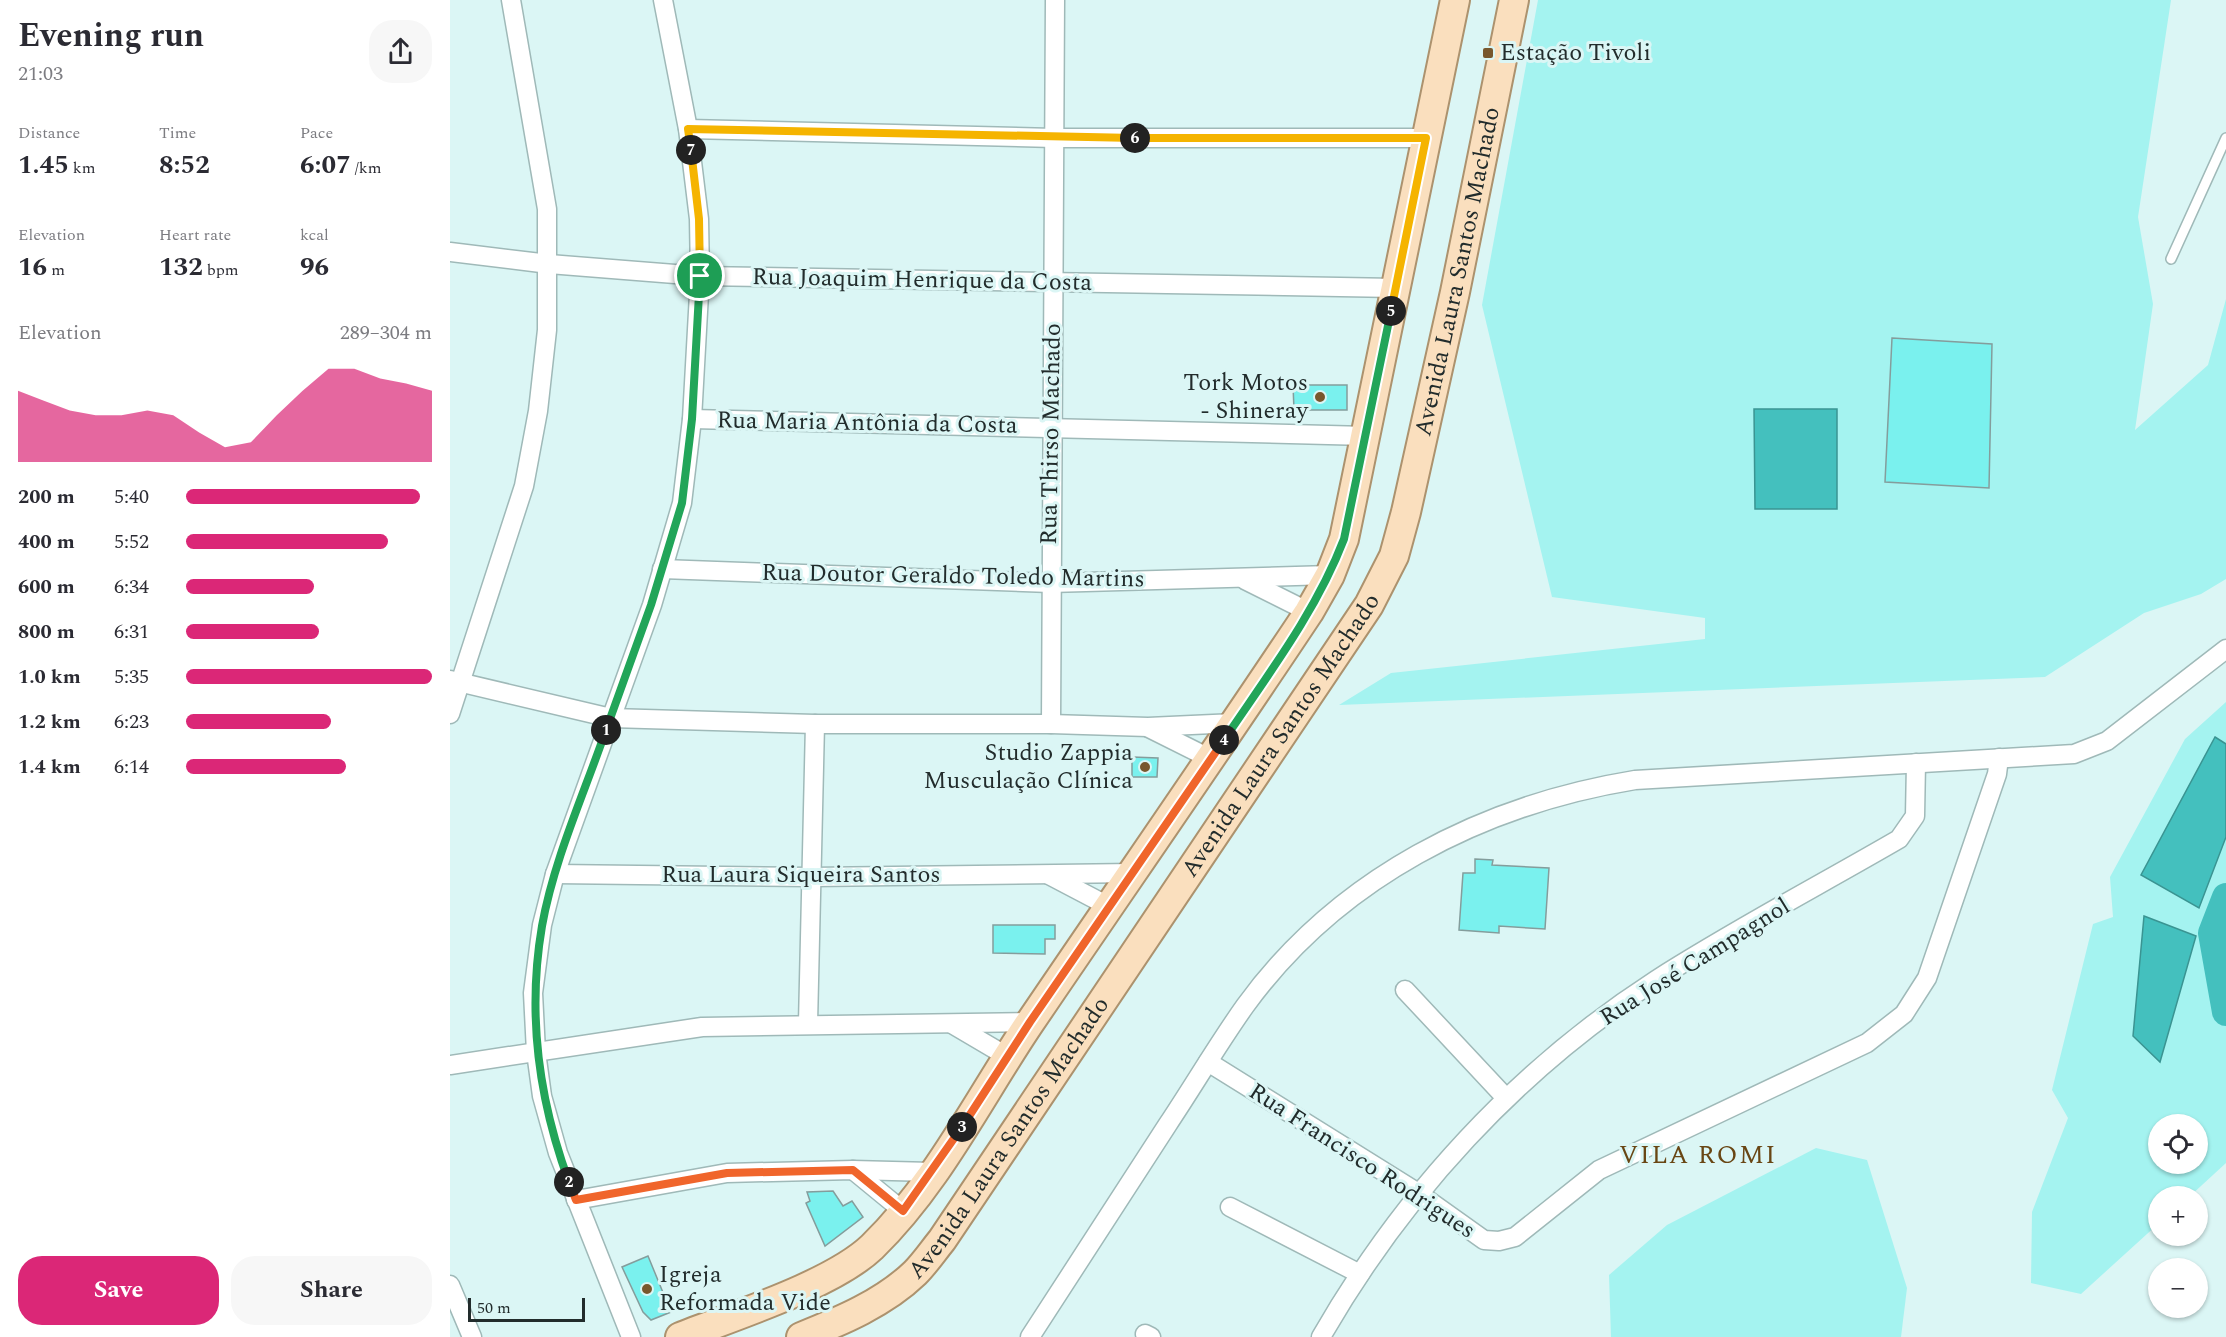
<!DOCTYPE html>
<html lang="en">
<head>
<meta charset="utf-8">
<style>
	:root { --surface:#fff; --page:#f7f7f7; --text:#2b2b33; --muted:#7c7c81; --accent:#db2777 }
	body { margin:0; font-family:Spectral,serif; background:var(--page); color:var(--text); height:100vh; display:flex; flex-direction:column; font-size:22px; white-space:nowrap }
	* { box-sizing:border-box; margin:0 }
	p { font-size:20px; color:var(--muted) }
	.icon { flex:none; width:33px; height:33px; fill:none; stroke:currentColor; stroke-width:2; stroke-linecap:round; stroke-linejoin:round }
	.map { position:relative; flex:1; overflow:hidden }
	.drawer { display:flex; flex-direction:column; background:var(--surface); width:450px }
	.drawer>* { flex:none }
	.buttons { position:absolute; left:1698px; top:1114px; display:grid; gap:12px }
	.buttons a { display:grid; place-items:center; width:60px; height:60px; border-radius:50%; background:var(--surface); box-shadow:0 2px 4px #0004; font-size:30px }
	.scale { position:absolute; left:18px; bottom:15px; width:117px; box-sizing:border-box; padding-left:6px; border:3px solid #222c2c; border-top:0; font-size:16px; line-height:21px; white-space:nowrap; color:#222c2c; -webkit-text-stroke:4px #dbf6f5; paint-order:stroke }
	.pin { position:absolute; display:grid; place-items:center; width:51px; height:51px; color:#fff; margin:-26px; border:3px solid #fff; border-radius:50%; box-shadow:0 2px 6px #0007 }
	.km { position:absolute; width:30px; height:30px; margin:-15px; border-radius:50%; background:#222; color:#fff; font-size:16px; line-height:30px; text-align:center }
	.round { display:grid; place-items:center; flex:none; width:63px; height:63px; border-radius:24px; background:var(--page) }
	.headline { display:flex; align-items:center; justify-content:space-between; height:102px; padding:0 18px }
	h1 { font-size:33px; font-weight:700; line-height:45px }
	.metrics { display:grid; grid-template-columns:repeat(3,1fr); gap:9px; height:102px; padding:6px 18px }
	.metrics div { display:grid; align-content:center }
	.metrics b { font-size:26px; font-weight:700 }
	.metrics small { font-size:16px; font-weight:400 }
	.metrics p { font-size:16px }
	.chart { height:168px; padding:12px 18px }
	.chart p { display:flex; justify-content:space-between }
	.chart svg { width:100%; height:108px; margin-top:6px; fill:var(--accent); opacity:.7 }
	.action { display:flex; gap:12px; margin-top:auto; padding:12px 18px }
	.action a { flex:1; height:69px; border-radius:24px; background:var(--accent); color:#fff; font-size:24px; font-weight:700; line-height:69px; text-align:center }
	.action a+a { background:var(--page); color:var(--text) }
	ul { padding:0 18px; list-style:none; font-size:20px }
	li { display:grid; grid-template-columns:96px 72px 1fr; align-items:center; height:45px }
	li i { height:15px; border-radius:8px; background:var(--accent) }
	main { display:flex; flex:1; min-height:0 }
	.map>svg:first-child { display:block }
	.green { fill:#a4f3f0; fill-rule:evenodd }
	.water { fill:#44c0be; stroke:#3a9492; stroke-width:1.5 }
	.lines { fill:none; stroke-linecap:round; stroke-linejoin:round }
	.river { stroke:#44c0be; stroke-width:28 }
	.building { fill:#7af1ee; stroke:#849d9c; stroke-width:1.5 }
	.lane-casing { stroke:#9fb9b8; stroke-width:12 }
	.street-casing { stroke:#9fb9b8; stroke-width:21 }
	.primary-casing { stroke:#ac926e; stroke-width:32 }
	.lane { stroke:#fff; stroke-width:9 }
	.street { stroke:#fff; stroke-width:18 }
	.primary { stroke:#fadfbe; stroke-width:28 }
	.split-1-casing { stroke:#fff; stroke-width:12 }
	.split-2-casing { stroke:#fff; stroke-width:12 }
	.split-3-casing { stroke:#fff; stroke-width:12 }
	.split-4-casing { stroke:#fff; stroke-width:12 }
	.split-5-casing { stroke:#fff; stroke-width:12 }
	.split-6-casing { stroke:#fff; stroke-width:12 }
	.split-7-casing { stroke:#fff; stroke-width:12 }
	.split-8-casing { stroke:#fff; stroke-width:12 }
	.split-1 { stroke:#22a559; stroke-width:8 }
	.split-2 { stroke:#22a559; stroke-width:8 }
	.split-3 { stroke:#f0652b; stroke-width:8 }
	.split-4 { stroke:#f0652b; stroke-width:8 }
	.split-5 { stroke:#22a559; stroke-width:8 }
	.split-6 { stroke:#f5b400; stroke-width:8 }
	.split-7 { stroke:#f5b400; stroke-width:8 }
	.split-8 { stroke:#f5b400; stroke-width:8 }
	.poi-dot { fill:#78572d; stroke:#dbf6f5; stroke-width:2 }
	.labels { text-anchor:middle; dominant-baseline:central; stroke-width:6; stroke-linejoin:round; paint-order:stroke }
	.poi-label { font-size:24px; fill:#222c2c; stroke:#dbf6f5; text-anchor:start }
	.street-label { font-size:24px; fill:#222c2c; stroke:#dbf6f5 }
	.neighbourhood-label { font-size:26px; letter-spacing:1.5px; fill:#694614; stroke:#dbf6f5 }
</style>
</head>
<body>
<main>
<section class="drawer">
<div class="headline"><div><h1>Evening run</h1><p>21:03</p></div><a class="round"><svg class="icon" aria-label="share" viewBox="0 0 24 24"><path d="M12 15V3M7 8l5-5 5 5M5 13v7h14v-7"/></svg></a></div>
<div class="metrics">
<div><p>Distance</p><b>1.45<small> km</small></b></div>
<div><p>Time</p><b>8:52</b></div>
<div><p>Pace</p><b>6:07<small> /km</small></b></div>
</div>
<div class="metrics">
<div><p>Elevation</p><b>16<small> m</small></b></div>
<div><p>Heart rate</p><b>132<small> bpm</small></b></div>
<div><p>kcal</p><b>96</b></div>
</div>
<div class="chart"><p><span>Elevation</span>289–304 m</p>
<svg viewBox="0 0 160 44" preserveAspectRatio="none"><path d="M0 44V15L10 19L20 23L30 25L40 25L50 23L60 25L70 32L80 38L90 36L100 25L110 15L120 6L130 6L140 10L150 12L160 15V44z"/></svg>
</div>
<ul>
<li><b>200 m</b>5:40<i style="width:95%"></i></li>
<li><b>400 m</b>5:52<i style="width:82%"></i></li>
<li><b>600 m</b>6:34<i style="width:52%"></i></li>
<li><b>800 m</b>6:31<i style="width:54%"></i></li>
<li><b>1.0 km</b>5:35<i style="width:100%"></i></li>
<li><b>1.2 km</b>6:23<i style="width:59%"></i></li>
<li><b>1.4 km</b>6:14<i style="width:65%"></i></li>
</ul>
<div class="action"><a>Save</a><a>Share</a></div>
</section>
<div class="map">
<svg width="1776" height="1337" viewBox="0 0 1776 1337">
	<rect width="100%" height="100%" fill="#dbf6f5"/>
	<g class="green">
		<path d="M1088,0H1721L1688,217L1703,304L1685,430L1758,365L1776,299V579L1751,594L1694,613L1595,677L889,705L941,673L1255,639V618L1102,597L1032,305Z"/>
		<path d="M1776,702V1163L1739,1197H1708V1224L1631,1294L1581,1283L1582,1212L1618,1118L1602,1090L1643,924L1663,917L1660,877L1735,739ZM1708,1125H1748V1164H1708Z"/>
		<path d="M1366,1148L1417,1160L1457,1288L1451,1337H1161L1159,1275L1217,1225Z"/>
	</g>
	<g class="water">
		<path d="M1304,409H1387V509H1305Z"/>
		<path d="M1765,737L1776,744V837L1749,908L1691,875Z"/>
		<path d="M1694,916L1746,936L1710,1062L1683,1036Z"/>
	</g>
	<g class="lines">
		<path class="river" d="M1776,897L1762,933L1776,1012"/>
	</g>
	<g class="building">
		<path d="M1442,338L1542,344L1539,488L1435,482Z"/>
		<path d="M843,385H897V410H844Z"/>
		<path d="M682,757L708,758L707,777H682Z"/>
		<path d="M1025,859L1043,860L1042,865L1099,868L1095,929L1049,926V933L1009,930L1013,873H1025Z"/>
		<path d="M543,925H605V939H595V954L543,953Z"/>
		<path d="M383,1191L393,1206L402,1201L413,1217L375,1246L356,1203L360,1201L357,1192Z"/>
		<path d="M198,1256L221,1312L201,1320L193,1312L172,1267Z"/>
	</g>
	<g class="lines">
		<defs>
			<path id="lane" d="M1721,259L1776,138"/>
			<g id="street">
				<path d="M238,129L604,138H976"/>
				<path d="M0,252L99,264L250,276L946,288"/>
				<path d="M242,419L917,436"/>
				<path d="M212,569L600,583L880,575"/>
				<path d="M795,580L859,612"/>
				<path d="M0,680L161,718L365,724H601L698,727L785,723"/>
				<path d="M0,714L74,486L88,411L97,330V209L61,0"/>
				<path d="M601,724L605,0"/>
				<path d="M699,728L761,759"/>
				<path d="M105,874L361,877L684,873"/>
				<path d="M599,875L660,907"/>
				<path d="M955,990L1056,1098"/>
				<path d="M358,1024L365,724"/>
				<path d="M502,1024L558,1057"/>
				<path d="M758,1062L968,1193L1034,1240L1049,1241L1065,1237L1149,1170L1417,1043L1454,1014L1477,978L1547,774L1549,758"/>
				<path d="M0,1065L252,1027L580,1022"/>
				<path d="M403,1170L453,1211"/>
				<path d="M126,1200L277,1173L403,1170L482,1172"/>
				<path d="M780,1207L910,1274"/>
				<path d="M0,1285L22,1337"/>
				<path d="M695,1334L701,1337"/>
				<path d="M181,1337L108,1153L92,1096L86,1052L83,993L92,925L105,874L202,605L232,503L242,419L250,276L249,219L238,129L213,0"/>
				<path d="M580,1337C626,1266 672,1195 718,1124C744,1085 768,1044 795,1006C888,878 1032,805 1185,780L1624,754L1657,741L1776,649"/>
				<path d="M871,1337C953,1194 1067,1070 1206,980C1284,930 1368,886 1449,839L1465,816L1466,763"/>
			</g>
			<g id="primary">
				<path d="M230,1337C283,1316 382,1285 422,1247C488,1183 530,1096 581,1021C674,884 768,749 859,612L880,575L894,539L1005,0"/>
				<path id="s1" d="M351,1337C391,1321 434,1303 465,1273C475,1263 483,1251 492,1240L919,605L944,556L956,512L1005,292L1064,0"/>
			</g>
		</defs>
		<use href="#lane" class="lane-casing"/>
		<use href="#street" class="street-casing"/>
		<use href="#primary" class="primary-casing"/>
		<use href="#lane" class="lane"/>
		<use href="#street" class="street"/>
		<use href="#primary" class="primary"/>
	</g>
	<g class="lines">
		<defs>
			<path id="split-1" d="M156,730L201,605L232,503L242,419L250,276"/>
			<path id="split-2" d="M119,1182C88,1098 77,1014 92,926C104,859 134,794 156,730"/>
			<path id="split-3" d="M119,1182L126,1200L277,1173L403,1170L453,1211L512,1127"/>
			<path id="split-4" d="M512,1127L580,1022L774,740"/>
			<path id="split-5" d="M774,740C817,676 866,612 894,539L941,311"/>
			<path id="split-6" d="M685,138H976L941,311"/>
			<path id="split-7" d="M241,150L238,129L685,138"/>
			<path id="split-8" d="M241,150L249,219L250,276"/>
		</defs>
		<use href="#split-1" class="split-1-casing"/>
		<use href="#split-2" class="split-2-casing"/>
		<use href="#split-3" class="split-3-casing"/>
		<use href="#split-4" class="split-4-casing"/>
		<use href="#split-5" class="split-5-casing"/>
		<use href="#split-6" class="split-6-casing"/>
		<use href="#split-7" class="split-7-casing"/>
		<use href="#split-8" class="split-8-casing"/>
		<use href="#split-1" class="split-1"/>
		<use href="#split-2" class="split-2"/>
		<use href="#split-3" class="split-3"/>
		<use href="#split-4" class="split-4"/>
		<use href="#split-5" class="split-5"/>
		<use href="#split-6" class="split-6"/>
		<use href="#split-7" class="split-7"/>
		<use href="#split-8" class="split-8"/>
	</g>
	<g class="poi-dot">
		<rect x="1032" y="47" width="12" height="12" rx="3"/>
		<circle cx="870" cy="397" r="6"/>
		<circle cx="695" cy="767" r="6"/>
		<circle cx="197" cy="1289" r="6"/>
	</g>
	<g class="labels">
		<g class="poi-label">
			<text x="1050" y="53">Estação Tivoli</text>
			<text x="858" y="383" text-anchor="end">Tork Motos<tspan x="858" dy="28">- Shineray</tspan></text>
			<text x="683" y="753" text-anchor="end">Studio Zappia<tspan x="683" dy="28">Musculação Clínica</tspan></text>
			<text x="209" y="1275">Igreja<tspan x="209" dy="28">Reformada Vide</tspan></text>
		</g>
		<g class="street-label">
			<text stroke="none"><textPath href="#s1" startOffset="1286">Avenida Laura Santos Machado</textPath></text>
			<text transform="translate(472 280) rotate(1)">Rua Joaquim Henrique da Costa</text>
			<text transform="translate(417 423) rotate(1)">Rua Maria Antônia da Costa</text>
			<text transform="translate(601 434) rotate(-89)">Rua Thirso Machado</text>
			<text transform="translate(503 576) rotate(1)">Rua Doutor Geraldo Toledo Martins</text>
			<text stroke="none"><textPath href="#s1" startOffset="782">Avenida Laura Santos Machado</textPath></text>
			<text x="351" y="875">Rua Laura Siqueira Santos</text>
			<text transform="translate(1245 962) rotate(-32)">Rua José Campagnol</text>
			<text stroke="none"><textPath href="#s1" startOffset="296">Avenida Laura Santos Machado</textPath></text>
			<text transform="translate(912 1161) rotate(33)">Rua Francisco Rodrigues</text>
		</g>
		<g class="neighbourhood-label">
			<text x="1248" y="1155">VILA ROMI</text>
		</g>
	</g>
</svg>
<div class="buttons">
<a><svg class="icon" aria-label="locate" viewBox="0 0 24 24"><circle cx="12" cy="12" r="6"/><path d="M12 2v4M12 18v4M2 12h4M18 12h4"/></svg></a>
<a>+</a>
<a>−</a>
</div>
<div class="scale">50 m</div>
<div class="pin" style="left:250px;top:276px;background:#1e9e55"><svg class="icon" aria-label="arrive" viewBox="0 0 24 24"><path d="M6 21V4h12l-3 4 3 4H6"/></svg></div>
<b class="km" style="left:156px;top:730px">1</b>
<b class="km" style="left:119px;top:1182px">2</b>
<b class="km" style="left:512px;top:1127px">3</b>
<b class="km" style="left:774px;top:740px">4</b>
<b class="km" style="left:941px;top:311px">5</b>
<b class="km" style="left:685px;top:138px">6</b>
<b class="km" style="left:241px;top:150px">7</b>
</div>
</main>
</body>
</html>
